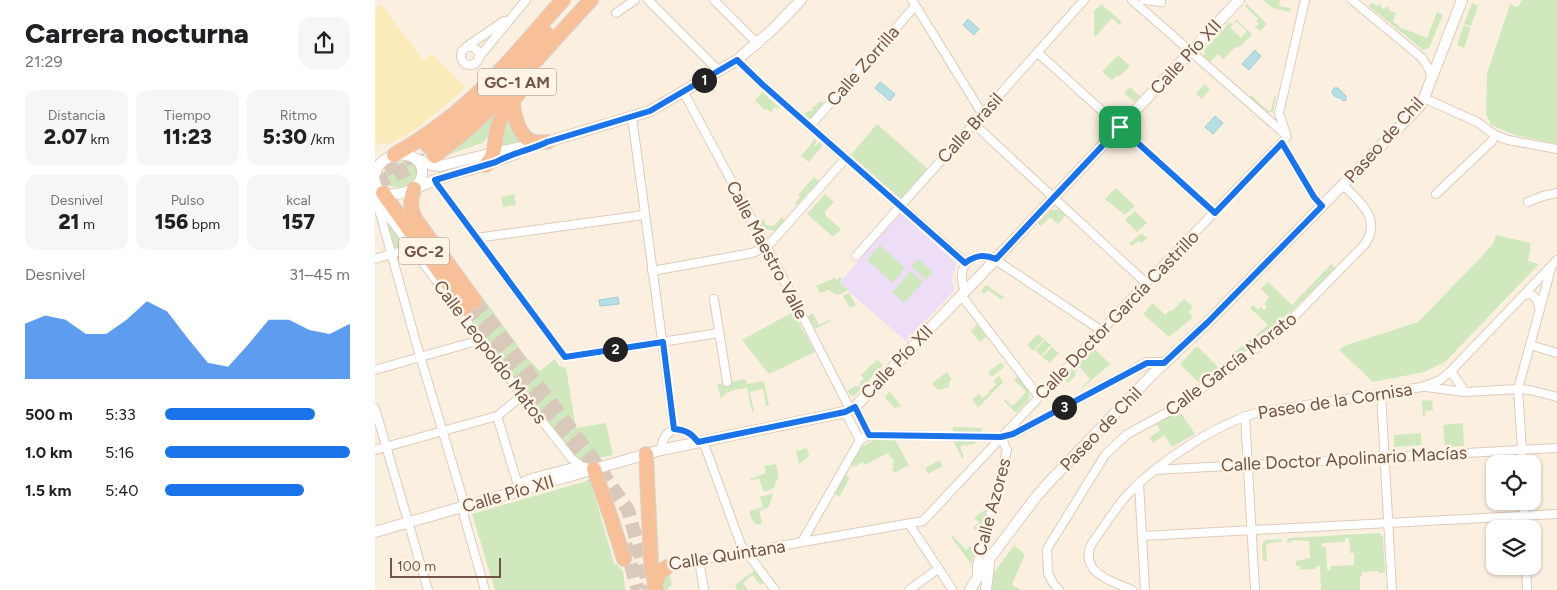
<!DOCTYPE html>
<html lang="es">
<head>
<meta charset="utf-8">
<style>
	:root { --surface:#fff; --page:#f6f6f6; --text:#202124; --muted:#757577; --accent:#1a73e8 }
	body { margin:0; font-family:Figtree,sans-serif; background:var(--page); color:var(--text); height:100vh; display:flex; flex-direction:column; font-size:19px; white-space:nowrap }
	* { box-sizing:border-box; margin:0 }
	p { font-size:16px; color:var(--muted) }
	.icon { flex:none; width:28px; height:28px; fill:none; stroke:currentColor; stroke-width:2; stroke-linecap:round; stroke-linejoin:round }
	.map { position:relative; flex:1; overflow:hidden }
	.drawer { display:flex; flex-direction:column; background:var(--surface); width:375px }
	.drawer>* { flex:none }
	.tools { position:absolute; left:1111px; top:455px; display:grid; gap:10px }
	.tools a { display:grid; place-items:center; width:55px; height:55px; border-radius:10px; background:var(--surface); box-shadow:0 1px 4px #0004; font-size:25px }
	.scale { position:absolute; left:15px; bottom:12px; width:111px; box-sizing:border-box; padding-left:5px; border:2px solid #715548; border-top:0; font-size:14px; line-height:18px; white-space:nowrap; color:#715548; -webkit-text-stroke:4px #fff4e5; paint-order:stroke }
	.pin { position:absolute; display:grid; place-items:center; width:42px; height:42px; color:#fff; margin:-21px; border-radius:10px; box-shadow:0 2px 8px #0006 }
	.km { position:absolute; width:25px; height:25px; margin:-12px; border-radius:50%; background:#222; color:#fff; font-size:14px; line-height:25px; text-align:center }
	.round { display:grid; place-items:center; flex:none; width:52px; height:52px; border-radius:15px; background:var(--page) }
	.head { display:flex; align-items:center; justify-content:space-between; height:85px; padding:0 25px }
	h1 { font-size:28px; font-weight:800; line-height:38px }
	.metrics { display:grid; grid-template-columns:repeat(3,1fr); gap:8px; height:85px; padding:5px 25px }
	.metrics div { display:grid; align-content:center; border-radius:12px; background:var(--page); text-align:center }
	.metrics b { font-size:21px; font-weight:800 }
	.metrics small { font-size:14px; font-weight:400 }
	.metrics p { font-size:14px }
	.chart { height:140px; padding:10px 25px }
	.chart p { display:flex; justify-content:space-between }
	.chart svg { width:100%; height:90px; margin-top:5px; fill:var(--accent); opacity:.7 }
	ul { padding:0 25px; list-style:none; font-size:16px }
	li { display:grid; grid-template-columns:80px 60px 1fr; align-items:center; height:38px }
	li i { height:12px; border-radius:6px; background:var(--accent) }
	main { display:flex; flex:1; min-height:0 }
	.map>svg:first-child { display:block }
	.education { fill:#edddf7 }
	.green { fill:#d1e8bf; fill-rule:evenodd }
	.sand { fill:#fbeaba }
	.water { fill:#b5dfe4; stroke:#9cced5 }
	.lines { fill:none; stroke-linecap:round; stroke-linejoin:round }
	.trunk-tunnel { stroke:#d8c9ba; stroke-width:14; stroke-dasharray:14 7; stroke-linecap:butt }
	.minor-casing { stroke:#dfcbbc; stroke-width:10 }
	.tertiary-casing { stroke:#dfcbbc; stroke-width:12 }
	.trunk-casing { stroke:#dad3cf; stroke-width:16 }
	.minor { stroke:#fff; stroke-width:8 }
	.tertiary { stroke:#fff; stroke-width:10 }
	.trunk { stroke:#f8c098; stroke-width:14 }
	.route-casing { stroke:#fff; stroke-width:10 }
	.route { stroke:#1a73e8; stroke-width:6 }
	.labels { text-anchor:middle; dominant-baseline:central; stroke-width:5; stroke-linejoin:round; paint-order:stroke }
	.shield { fill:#fff4e5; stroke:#9c8577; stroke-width:1 }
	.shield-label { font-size:16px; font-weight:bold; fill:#715548 }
	.street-label { font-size:18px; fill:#715548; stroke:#fff4e5 }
</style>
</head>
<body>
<main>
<section class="drawer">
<div class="head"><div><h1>Carrera nocturna</h1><p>21:29</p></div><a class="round"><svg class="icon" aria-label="share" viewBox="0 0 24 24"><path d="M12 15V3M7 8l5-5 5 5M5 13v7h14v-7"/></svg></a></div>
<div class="metrics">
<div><p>Distancia</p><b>2.07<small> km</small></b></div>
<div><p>Tiempo</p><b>11:23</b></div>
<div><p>Ritmo</p><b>5:30<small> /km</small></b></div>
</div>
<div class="metrics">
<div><p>Desnivel</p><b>21<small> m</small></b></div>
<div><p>Pulso</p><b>156<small> bpm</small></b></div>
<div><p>kcal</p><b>157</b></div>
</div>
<div class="chart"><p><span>Desnivel</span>31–45 m</p>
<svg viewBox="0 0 160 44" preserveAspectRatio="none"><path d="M0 44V17L10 13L20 15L30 22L40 22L50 15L60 6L70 11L80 24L90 36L100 38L110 27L120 15L130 15L140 20L150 22L160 17V44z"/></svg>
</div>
<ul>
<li><b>500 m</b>5:33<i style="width:81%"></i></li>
<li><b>1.0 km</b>5:16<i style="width:100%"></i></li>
<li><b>1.5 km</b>5:40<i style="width:75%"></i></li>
</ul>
</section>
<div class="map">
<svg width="1182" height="590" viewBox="0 0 1182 590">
	<rect width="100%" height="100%" fill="#fbf0e0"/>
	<path class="education" d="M526,213L582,263L577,277L579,291L531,341L464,283Z"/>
	<g class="green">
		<path d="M888,0H905L904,6L916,8L915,12L898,8Z"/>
		<path d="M1147,0H1182V144L1140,135L1116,125L1111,114L1112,73L1135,4L1143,7Z"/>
		<path d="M996,3L1003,6L1004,4L1007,5L1006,8L1010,9L1011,6L1014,8V10L1021,13L1018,22L1024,25V27L1052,38L1062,12L1068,15L1054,48L1048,50L994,6Z"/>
		<path d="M1097,3L1103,6L1096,26L1089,24Z"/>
		<path d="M726,4L747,22L744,25L737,18L721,36L719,35V11Z"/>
		<path d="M872,4L892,24L885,31L880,27L884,24L881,21L883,19L870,6Z"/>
		<path d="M862,20L877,34L868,44L862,48L860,47L848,59L843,54L835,62L829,57L830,49L855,22L857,25ZM862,22L872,31L866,38L855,27Z"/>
		<path d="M1089,25L1096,28L1089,48L1082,45Z"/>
		<path d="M743,55L755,66L745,76L743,75L737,80L727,72Z"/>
		<path d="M829,84L835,89L827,99L821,94Z"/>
		<path d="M755,87L765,96L759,102L749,93Z"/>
		<path d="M387,92L405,108L404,109L400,107L396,112L392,109L390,110L380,101Z"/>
		<path d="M876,95L893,111L896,110L899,97H901L898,112L893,113L874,97Z"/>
		<path d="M446,101L449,104L436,120L429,114L432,111H438L437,109L443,102L444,103Z"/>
		<path d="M120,113L116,137L112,138L107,143L66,157Z"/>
		<path d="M133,113L145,140L141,143L124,146Z"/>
		<path d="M502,124L553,169L526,199L476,155Z"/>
		<path d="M440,139L442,141L439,145L441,146L444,142L448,145L434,162L426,156Z"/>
		<path d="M30,161C54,164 40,193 15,186L9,179C7,166 19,163 30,161Z"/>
		<path d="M439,177L444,181L422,205L420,203L425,197L423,195Z"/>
		<path d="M741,188L760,206L750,215L730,199Z"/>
		<path d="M139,194L141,205L128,207L126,197Z"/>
		<path d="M450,194L459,202L450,212L451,216L466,229L458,237L432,214Z"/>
		<path d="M685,209L691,215L683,224L675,217L666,226L663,223L676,210Z"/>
		<path d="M760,211L772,223L762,232L750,220Z"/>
		<path d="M407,217L410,220L400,231L389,229L384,220L388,219L391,225L399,226Z"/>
		<path d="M11,221L12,222L28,243V247L18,250Z"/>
		<path d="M766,233L772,238L767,243L764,241L756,246L754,244Z"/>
		<path d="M1121,235L1155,243V250L1153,261L1164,264L1070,362L1049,372L998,382L964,350L969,346L1043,322L1108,255L1118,244Z"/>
		<path d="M505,245L530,268L518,283L492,260Z"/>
		<path d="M543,259L558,272L551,280L536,266Z"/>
		<path d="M956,264L960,268L920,308L897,329L896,328L878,342V343L863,355L860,352L893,325L875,308L878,305L883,310L886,307L889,310L892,307L889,304L894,297L886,289L893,282L917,305Z"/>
		<path d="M536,271L548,282L529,303L517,292Z"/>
		<path d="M465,277L467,279L465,283L473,290C465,295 461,297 454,290L445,293L441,286L459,278L462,280Z"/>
		<path d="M611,285L629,297L627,300L613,290L609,294L606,291Z"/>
		<path d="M474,293L481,305L475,308L468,296Z"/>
		<path d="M106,295L144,347L142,348L165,371L180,359L184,366L191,368L201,428L231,423L238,455L208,461L204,459L150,395L87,310Z"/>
		<path d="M809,299L818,307L813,312L818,317L794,337L768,314L778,303L790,315L795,310L797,311Z"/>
		<path d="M418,312L440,352L394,374L367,340Z"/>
		<path d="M438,313L444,325L455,320L456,321L440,329L433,316Z"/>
		<path d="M603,324L612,336L605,342L596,331Z"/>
		<path d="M663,334L669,339L658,351L652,345Z"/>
		<path d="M670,340L676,345L666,356L660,350Z"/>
		<path d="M822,346L844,368L824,383L805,364Z"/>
		<path d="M677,347L684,353L675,363L667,357Z"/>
		<path d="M718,347L735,364L705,390L715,379L705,368H703L700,373L701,375L693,383L689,379Z"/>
		<path d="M502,360L508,365L479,396L475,395L473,391L476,388H477L481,386L484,387L486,385L485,382L489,379L486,375Z"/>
		<path d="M625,363L629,364L628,368L618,376L614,375V371Z"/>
		<path d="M572,372L577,379L574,382V387L563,390L557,383Z"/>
		<path d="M624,376L628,382L603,408L597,399L604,394L607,398L614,393L613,392L621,385L618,381Z"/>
		<path d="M643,376L654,390V399L641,413L629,401L630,399L636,405H639L651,392L639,380Z"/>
		<path d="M370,379L372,384L389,381L394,406H391L388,389L375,392L379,412H377L372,388C362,389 351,390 346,399L342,384Z"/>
		<path d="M514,391L526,406L520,408L510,398Z"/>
		<path d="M1057,400L1058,410L1050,411V417H1048L1047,401Z"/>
		<path d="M804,411L820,434L797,447L789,435L778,443L774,438L785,430L781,424Z"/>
		<path d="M1088,423L1089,446L1070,447L1068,425Z"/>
		<path d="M578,427L607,428V433L578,432Z"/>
		<path d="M1046,433V445L1019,447V435Z"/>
		<path d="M501,439L520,440L534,465L519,473L517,469L519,468L517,464L519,460L515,457L513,453L490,465L488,462L479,467L476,465L486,447Z"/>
		<path d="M578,440H600L601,443L596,445L595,444L591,446L590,444L585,447L589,457L587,458Z"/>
		<path d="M432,448L434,456L424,464L421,451Z"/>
		<path d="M565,460L568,466L553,474L550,468Z"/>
		<path d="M401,464L404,478L401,481L399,488L389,492L384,478L376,481L375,479L391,473L389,466Z"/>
		<path d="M472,471L473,472L471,475L475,478L464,497L459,493Z"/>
		<path d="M215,480L240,566L241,564L248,571L250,589L251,590H120L97,514Z"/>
		<path d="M398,493L394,507L384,511L387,523L382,525C378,522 374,516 375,511L388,507L385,497Z"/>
		<path d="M612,510L605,534L598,528L604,522L599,518L606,512Z"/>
		<path d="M1004,533L1008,537L1010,573H1004L1003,571L987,572V576H985V590H946L945,566H941V569L925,570V566H921V561L935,558L934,541L917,540L916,542L912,543V540L914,538ZM970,538H974L975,553H979V565L956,566V570H952L951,547H947V543L970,542Z"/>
		<path d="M578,536L591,550L595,546L600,551L596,564L576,537Z"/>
		<path d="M906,539L908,541L891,544L892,561H888L887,544L891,540Z"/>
		<path d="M639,545L650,554L637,585L647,590H617L616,582L618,574Z"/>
		<path d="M380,570L389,582L386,585L377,575L368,583L373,590H362L360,585Z"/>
		<path d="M294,571L297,585L294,587L292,590H286L287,579Z"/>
	</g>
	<path class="sand" d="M6,4L48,60L57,54L90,87L70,106L40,130L12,145L10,142L3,144L2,148L0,149V9Z"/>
	<g class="water">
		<path d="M593,19L604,29L599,35L588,25Z"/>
		<path d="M880,50L886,56L874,70L867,64Z"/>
		<path d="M505,82L520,94L515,101L500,88Z"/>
		<path d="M959,88H963L971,96V100L968,101L965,98C961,97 958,97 957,92Z"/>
		<path d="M840,116L848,123L838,134L830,127Z"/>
		<path d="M243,297L244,304L225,306L224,300Z"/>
	</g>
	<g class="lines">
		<g class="trunk-tunnel">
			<path d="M10,170L33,158L52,145"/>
			<path d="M0,182L11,179L56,157"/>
			<path d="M100,301L215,455L253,510L275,590"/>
			<path d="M91,309L206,459L219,478"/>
			<path d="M250,544L263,590"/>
		</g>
		<defs>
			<g id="minor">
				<path d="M273,0L344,71"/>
				<path d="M339,0L383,44"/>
				<path d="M537,0L608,115"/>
				<path d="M757,0L911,135"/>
				<path d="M769,0L786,2V0"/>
				<path d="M977,0L1047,58L1055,71L1056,77"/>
				<path d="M241,13L260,0"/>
				<circle cx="95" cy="56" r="9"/>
				<path d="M91,47L129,21"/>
				<path d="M663,53L840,213"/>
				<path d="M103,59L109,51L151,0"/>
				<path d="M362,60L388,85L591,263"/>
				<path d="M308,91L392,247L475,409"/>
				<path d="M1049,98L1102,122L1120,135L1133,140L1182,149"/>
				<path d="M257,117L299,429C290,434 287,440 286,450"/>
				<path d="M599,124L771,283"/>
				<path d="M435,126L540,6"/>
				<path d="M907,143L939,197L947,205"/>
				<path d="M60,180L62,184L190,357L344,333"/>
				<path d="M1061,194L1117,141L1120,135"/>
				<path d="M0,195L42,346L88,499L89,516L110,590"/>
				<path d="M1153,202L1168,196L1182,193"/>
				<path d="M4,204L146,394L197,459L206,466L210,467"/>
				<path d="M101,238L269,215"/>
				<path d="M481,256L709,0"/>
				<path d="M0,259L37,248"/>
				<path d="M277,271L377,253L392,247L471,158"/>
				<path d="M590,291C579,266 598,247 622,261L727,331"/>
				<path d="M586,295L664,397"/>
				<path d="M1149,295C1159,293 1162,298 1164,307"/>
				<path d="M339,299L352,382"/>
				<path d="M1155,345L1182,353"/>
				<path d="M0,370L105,340"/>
				<path d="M1076,371L1090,392"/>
				<path d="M1051,387L1090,392L1143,389L1155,390L1182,397"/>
				<path d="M1006,393L1017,590"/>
				<path d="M480,407L494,435"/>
				<path d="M0,408L53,590"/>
				<path d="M470,412L485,440"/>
				<path d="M122,416L143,485"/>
				<path d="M870,416L880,590"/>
				<path d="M299,429C311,430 316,433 323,442"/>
				<path d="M485,440L494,435L626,437L639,434L762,368"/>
				<path d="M328,441L366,545L400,590"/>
				<path d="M0,450L122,416L147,396"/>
				<path d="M1148,464L1143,389L1177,265"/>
				<path d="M780,470L1182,448"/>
				<path d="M764,483L770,590"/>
				<path d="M1149,501L1150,529"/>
				<path d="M534,524L577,589"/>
				<path d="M767,536L1182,514"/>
				<path d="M427,542L485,440"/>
				<path d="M324,561L329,590"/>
				<path d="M290,566L548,521L771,283L912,137L904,113L930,0"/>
				<path d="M1151,566L1152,590"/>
				<path d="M602,579V566L632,450L626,437"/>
				<path d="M534,590L563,569"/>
				<path d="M684,590L678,583L673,573L672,549L730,455L751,435L802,407L907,329L990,244C1007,218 985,202 968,185"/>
				<path d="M757,590C736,581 703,572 717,543C729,527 740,508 754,493C784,462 842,423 885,412L1047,387L1065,380L1076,371L1182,260"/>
			</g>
			<g id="tertiary">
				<path d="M41,159L57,165L65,166L118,153L172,142L275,111L362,60L397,30L426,0"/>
				<path d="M0,174C10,140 67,154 40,189"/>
				<path d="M0,181C1,188 4,193 12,194C30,196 44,186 60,180C79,173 100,169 119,162C127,159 133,156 141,154"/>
				<path d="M762,368L772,363H789"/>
				<path d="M136,494L143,485L157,479L195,469H203L210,471"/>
				<path d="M0,532L286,450L470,412L480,407L621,259L864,0"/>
				<path d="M595,590L615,558L661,497L676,480L777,375L833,322L1044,107L1049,98L1087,0"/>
				<path d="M611,590L614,564"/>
			</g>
			<g id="trunk">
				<path d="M139,98C136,110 144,136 156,141C161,143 167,142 172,142"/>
				<path d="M52,145L93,117L112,99L171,33"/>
				<path d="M19,155C52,136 83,113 110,86C138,59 162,28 188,0"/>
				<path d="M59,156C121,111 164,55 216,0"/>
				<path d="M111,165C122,155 119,136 124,123C128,111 136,102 144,93"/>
				<path d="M39,189C35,201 35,209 41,220L100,301"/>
				<path d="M8,193L91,309"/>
				<path d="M271,454L276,563L281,590"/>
				<path d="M219,469L235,515L249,559"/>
				<path d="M280,584L284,573L292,567"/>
			</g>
		</defs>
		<use href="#minor" class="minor-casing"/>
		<use href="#tertiary" class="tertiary-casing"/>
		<use href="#trunk" class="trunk-casing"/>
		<use href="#minor" class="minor"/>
		<use href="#tertiary" class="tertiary"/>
		<use href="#trunk" class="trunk"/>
	</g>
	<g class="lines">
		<defs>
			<path id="route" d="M362,60L388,85L590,263C601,255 609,254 621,259L745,127L840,213L907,143L939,197L947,206L833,322L789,363H772L638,434L626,437L494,435L480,407L470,412L323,442C316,433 311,430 299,429L288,342L190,357L62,184L60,180L121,162C137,153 156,150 172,142L275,111Z"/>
		</defs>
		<use href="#route" class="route-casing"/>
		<use href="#route" class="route"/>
	</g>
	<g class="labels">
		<g class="shield">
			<rect x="103" y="68.5" width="78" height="27" rx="4"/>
			<rect x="24" y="237.5" width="50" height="27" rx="4"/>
		</g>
		<g class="shield-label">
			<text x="142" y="82">GC-1 AM</text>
			<text x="49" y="251">GC-2</text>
		</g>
		<g class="street-label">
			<text transform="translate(811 57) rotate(-47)">Calle Pío XII</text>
			<text transform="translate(488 66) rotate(-49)">Calle Zorrilla</text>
			<text transform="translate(595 128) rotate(-48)">Calle Brasil</text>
			<text transform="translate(1009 140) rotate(-48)">Paseo de Chil</text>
			<text transform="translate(392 250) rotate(62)">Calle Maestro Valle</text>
			<text transform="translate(742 315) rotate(-46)">Calle Doctor García Castrillo</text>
			<text transform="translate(115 352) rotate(53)">Calle Leopoldo Matos</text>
			<text transform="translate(522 362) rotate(-46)">Calle Pío XII</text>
			<text transform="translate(856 364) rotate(-37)">Calle García Morato</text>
			<text transform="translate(960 401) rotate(-9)">Paseo de la Cornisa</text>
			<text transform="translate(726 429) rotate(-46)">Paseo de Chil</text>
			<text transform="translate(969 459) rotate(-3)">Calle Doctor Apolinario Macías</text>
			<text transform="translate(133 494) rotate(-16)">Calle Pío XII</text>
			<text transform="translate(617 507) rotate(-75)">Calle Azores</text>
			<text transform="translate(352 555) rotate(-9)">Calle Quintana</text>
		</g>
	</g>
</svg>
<div class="tools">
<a><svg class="icon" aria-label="locate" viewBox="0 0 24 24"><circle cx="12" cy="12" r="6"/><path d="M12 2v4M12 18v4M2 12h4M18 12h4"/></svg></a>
<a><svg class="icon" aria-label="layers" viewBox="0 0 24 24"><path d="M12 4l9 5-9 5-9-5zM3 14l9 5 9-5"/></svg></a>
</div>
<div class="scale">100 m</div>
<div class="pin" style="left:745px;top:127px;background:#1e9e55"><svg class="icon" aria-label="arrive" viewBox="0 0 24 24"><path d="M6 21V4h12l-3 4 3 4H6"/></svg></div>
<b class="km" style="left:329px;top:80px">1</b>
<b class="km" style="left:240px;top:349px">2</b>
<b class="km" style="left:689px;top:407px">3</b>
</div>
</main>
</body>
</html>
